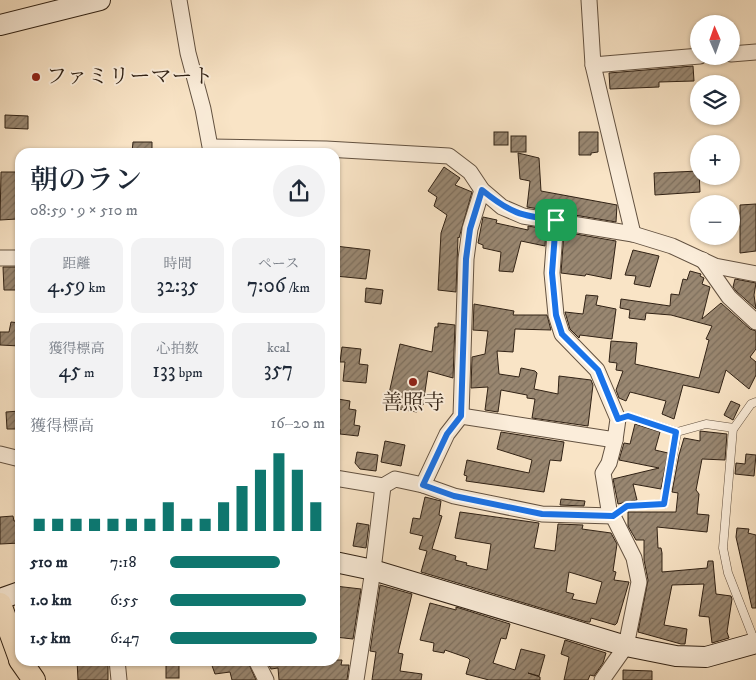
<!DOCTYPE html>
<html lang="ja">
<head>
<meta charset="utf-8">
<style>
	:root { --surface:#fff; --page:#f2f2f3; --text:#1f2937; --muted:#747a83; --accent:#0f766e }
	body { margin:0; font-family:"IM FELL DW Pica","Noto Serif JP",serif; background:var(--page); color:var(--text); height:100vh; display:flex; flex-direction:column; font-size:19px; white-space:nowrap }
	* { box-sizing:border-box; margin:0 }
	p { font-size:16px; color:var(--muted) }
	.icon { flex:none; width:28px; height:28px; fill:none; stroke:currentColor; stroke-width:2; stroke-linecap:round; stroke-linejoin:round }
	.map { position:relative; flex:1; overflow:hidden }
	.sheet { position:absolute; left:15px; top:148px; width:325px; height:518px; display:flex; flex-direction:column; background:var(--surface); border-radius:15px; box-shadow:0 1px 4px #0004 }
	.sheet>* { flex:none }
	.needle { width:32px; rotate:358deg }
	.controls { position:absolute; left:690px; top:15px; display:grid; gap:10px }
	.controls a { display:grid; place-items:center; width:50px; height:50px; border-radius:50%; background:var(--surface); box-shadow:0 1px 4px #0004; font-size:25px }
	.pin { position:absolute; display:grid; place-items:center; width:42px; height:42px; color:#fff; margin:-21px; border-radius:10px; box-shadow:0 2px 8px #0006 }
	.round { display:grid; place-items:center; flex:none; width:52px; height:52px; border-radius:26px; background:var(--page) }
	.headline { display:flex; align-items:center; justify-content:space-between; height:85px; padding:0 15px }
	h1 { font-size:28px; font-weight:600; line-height:38px }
	.stats { display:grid; grid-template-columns:repeat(3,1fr); gap:8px; height:85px; padding:5px 15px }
	.stats div { display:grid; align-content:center; border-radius:12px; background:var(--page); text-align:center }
	.stats b { font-size:21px; font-weight:600 }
	.stats small { font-size:14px; font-weight:400 }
	.stats p { font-size:14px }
	.chart { height:140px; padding:10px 15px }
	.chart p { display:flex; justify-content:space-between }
	.chart svg { width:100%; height:90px; margin-top:5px; stroke:var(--accent); stroke-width:6 }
	ul { padding:0 15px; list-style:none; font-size:16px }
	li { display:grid; grid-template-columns:80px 60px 1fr; align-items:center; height:38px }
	li i { height:12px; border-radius:6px; background:var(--accent) }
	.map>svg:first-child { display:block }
	.building { fill:url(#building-hatch); stroke:#312215; fill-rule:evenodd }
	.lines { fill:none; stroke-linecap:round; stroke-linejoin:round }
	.lane-casing { stroke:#635241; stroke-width:9 }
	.street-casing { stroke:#635241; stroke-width:17 }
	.secondary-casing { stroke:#312215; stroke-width:22 }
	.primary-casing { stroke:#312215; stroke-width:24 }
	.lane { stroke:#fbedda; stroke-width:8 }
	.street { stroke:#fbedda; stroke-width:15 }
	.secondary { stroke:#fbedda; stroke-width:20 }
	.primary { stroke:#f9e4c6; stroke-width:22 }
	.route-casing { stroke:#fff; stroke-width:10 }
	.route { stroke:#1a73e8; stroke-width:6 }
	.poi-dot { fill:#8f2418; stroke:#fbedda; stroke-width:2 }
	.labels { text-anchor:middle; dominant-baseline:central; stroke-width:4; stroke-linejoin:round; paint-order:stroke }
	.poi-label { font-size:21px; fill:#312215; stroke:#fbedda; text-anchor:start }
</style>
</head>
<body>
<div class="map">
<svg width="756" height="680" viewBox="0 0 756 680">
	<defs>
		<pattern id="building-hatch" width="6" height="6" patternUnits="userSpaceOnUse" patternTransform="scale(1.25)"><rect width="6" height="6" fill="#998771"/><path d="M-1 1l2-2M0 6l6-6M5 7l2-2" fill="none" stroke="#7d6e5c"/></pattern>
	</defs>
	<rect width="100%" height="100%" fill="#f9e4c6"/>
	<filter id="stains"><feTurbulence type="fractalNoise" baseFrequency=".004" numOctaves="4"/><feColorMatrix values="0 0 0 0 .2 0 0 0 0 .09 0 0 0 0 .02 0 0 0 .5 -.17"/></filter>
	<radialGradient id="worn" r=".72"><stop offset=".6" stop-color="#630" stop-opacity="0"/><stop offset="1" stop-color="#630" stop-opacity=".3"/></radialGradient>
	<g class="building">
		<path d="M693,66L694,81L659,82V87L610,89L609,73Z"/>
		<path d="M5,115L28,116V129L5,128Z"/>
		<rect x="494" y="132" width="14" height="13"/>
		<path d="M579,132H598V152L591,153V155H579Z"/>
		<rect x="511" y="136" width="15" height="16"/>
		<path d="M133,142H152V152H132Z"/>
		<path d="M518,153L539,158L541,191L617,205L616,222L527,207L530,181L520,179Z"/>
		<path d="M444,167L460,178L455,185L472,192L459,238L458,237L456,292L438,290L441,233L447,215L434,206L437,197L428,191Z"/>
		<path d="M699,171L700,192L655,195L654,173Z"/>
		<path d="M1,172H18L17,219L0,220Z"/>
		<path d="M756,204V251L740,253V205Z"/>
		<path d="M483,217L497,220L496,223L528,230V226L546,229L545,246L521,241L513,272L499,271L501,252L483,248V245L478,243Z"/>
		<path d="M564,232L616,241L611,279L586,274L585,276L561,273Z"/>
		<path d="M335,246L370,250L366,279L335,276Z"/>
		<path d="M633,250L659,256L650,287L634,284L636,276L625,275Z"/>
		<path d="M3,267H20V290H4Z"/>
		<path d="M690,271L701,274L700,276L704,278L702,284L710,287L702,319L721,303L750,329L756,331V349L750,357L756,362V375L749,389L726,370L719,393L683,385L674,419L662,414L666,401L630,392L626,401L619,398L616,390L623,371L616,370L617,363L609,362L611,341L637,343L635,364L699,378L709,340L706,339L712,326L671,315L646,313L645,320L629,318L630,310L620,308L621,299L670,306L671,294L679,295L683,279L687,280Z"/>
		<path d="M735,279L756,283L754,295L756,309L736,291L733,287Z"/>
		<path d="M366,288L383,290L381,304L365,302Z"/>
		<path d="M586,295L598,296L596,305L616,309L612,339L580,335L579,338L570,329L565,312L583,314Z"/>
		<path d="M474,304L514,311L513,315H547L551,330L515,329L513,352L497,351L499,374L519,377L521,368L535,371L537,373L534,389L558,394L559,376L591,380L593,385L588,426L532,418L535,399L527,398V395L501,390L498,412L485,410L488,387L471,388L472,357L485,354L488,331L473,330Z"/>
		<path d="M11,322L20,323V346L0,345V332H9Z"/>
		<path d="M438,323L455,325L453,378L428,371L423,405L419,404L417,412L386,407L400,344L432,352L435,327H438Z"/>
		<path d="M342,347L361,349L359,364L368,365L366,383L343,381L345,362H340Z"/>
		<path d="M338,399L350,401L349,409L356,410L354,425L360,426L358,436L340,434V429L335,428V408H337Z"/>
		<path d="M731,401L740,405L733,420L724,415Z"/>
		<path d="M20,411V429H7L6,412Z"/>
		<path d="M635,424L660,432L655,450L668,453L661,489L633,484L637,500L618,504L613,479L659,468L619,460L624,443L630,444Z"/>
		<path d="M700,431L727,434L725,460L702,459L696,490L699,494L697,514L709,515L707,532L657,527L658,548H661L662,553V572L707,568L708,561H713L716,594L731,596L732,599L727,632L729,638L712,643L709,617L699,616L704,584L672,585L664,625L687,629L685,644H681L638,632L648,580L644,560V540H636L628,526V512H676L678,493L672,492L679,455L684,438L700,441Z"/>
		<path d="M501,432L564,442L561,461L550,460L544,492L466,481L467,476L464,475L467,460L529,473L532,460L497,449Z"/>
		<path d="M385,441L405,445L401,466L381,462Z"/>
		<path d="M357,452L378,455L376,471L360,469L355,463Z"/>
		<path d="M746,454L756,455L754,476L735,474L736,463L745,464Z"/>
		<path d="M425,497L441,501L439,515L442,516L432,549L456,556L455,560L467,563L466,565L487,570L491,544L455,538L460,512L539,523L534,548L555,551L558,524L583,525L582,529L611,533L617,544L613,571L616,572L614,580L629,582L617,623L615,625L591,618L590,622H587L421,572L427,551L419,549L423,536L410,533L413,518L420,519ZM569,572L602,582L596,604L572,599L574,594L566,592Z"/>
		<path d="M561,499L585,501L584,506L560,505Z"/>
		<path d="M13,516L14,521H20V543L0,544V517Z"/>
		<path d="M357,523L369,525L366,548L353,546Z"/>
		<path d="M737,528L749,529L748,533L756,535V608H752L736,537Z"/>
		<path d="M380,585L412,594L398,653L403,654L400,671L422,674L421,680H372L376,652L370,651Z"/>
		<path d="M335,586L361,589L353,639L335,637Z"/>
		<path d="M430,603L456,610V607L510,624L506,639L501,638L493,663L515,670L521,649L545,655L539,676L528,673L540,677V680H489L466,674L470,660L468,658L445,650L444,653L433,651L434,643L420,640Z"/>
		<path d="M565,640L606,653L603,663L594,676L590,675L588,680H564L569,657L561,654Z"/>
		<path d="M77,660H108V680H78Z"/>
		<path d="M210,660H247L256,680H232L230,672L215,674Z"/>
		<path d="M266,660H342L341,665H349L347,680H279L278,668L271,669Z"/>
		<rect x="166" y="664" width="13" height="14"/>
		<path d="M623,670L652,671V680H623Z"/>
	</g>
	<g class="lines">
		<defs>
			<g id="lane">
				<path d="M618,419L628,416L677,432"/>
				<path d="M733,428L723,548L728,573L755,642"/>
				<path d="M613,516L627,506L664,504L677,432L706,424L734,428L751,404L756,402"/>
			</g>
			<g id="street">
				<path d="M179,0L188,53L203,109L211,152"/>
				<path d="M589,0L593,65L633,234"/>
				<path d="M731,54L756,52"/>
				<path d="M593,65L700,56"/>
				<path d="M211,147L326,149L449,156L470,172L482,190L502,207L523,216L633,234L672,246L715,266L756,274"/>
				<path d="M482,190L470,229L466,259L461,416L447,434L423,485L454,496L542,514L613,516L634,558L639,582L626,646L602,680"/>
				<path d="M0,258H20"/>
				<path d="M703,260L729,297L756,322"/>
				<path d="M461,416L615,440L618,419L597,370L562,334L556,315L552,273L556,220"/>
				<path d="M0,454L20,459"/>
				<path d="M335,478L383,486L395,479L423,485"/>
				<path d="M610,516L603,473L609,463L615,440"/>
				<path d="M117,660L119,680"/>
				<path d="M256,660L266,680"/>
				<path d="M356,680L373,570L383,486"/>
			</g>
			<g id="secondary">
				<path d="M0,25L100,0"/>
				<path d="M335,562L373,570L626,646L676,656L706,657L756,643"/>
				<path d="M0,599L20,592"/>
			</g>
			<g id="primary">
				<path d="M0,604L20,659"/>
				<path d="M20,660L34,680"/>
			</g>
		</defs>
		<use href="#lane" class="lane-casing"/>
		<use href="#street" class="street-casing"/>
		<use href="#secondary" class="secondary-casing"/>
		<use href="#primary" class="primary-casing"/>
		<use href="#lane" class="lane"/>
		<use href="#street" class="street"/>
		<use href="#secondary" class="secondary"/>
		<use href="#primary" class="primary"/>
	</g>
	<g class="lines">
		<defs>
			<path id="route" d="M482,190C510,213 521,216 556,220L552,273L556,315L562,334L598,370L618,419L628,416L676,432L664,504L627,506L613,516L542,514L454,496L423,485L447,434L461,416L466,259L470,229Z"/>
		</defs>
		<use href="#route" class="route-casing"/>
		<use href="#route" class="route"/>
	</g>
	<g class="poi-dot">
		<circle cx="36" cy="77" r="5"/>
		<circle cx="413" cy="382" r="5"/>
	</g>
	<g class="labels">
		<g class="poi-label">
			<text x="46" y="77">ファミリーマート</text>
			<text x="413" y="403" text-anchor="middle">善照寺</text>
		</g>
	</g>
	<rect width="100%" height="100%" filter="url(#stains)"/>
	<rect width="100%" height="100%" fill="url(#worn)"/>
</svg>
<div class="controls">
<a><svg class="needle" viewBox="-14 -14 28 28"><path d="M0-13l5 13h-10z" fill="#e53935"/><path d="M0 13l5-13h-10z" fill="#747a83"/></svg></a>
<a><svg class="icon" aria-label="layers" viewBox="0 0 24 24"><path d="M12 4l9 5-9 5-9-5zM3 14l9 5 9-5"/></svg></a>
<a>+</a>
<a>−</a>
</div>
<div class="pin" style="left:556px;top:220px;background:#1e9e55"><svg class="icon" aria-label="arrive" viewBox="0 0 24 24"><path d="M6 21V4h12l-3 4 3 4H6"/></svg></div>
<section class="sheet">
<div class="headline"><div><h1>朝のラン</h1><p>08:59 · 9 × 510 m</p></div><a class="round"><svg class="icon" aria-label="share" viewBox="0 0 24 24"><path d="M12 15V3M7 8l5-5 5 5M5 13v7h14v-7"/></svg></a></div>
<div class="stats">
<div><p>距離</p><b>4.59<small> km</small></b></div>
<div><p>時間</p><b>32:35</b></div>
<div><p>ペース</p><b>7:06<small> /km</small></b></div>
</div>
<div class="stats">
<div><p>獲得標高</p><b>45<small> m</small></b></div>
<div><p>心拍数</p><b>133<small> bpm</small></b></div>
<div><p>kcal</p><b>357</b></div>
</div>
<div class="chart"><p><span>獲得標高</span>16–20 m</p>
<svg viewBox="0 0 160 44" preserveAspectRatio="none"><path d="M5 44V38M15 44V38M25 44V38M35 44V38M45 44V38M55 44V38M65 44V38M75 44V30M85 44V38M95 44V38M105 44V30M115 44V22M125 44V14M135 44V6M145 44V14M155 44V30"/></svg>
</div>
<ul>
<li><b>510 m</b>7:18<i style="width:71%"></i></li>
<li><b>1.0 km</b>6:55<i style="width:88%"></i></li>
<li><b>1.5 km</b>6:47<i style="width:95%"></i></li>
</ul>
</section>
</div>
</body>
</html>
